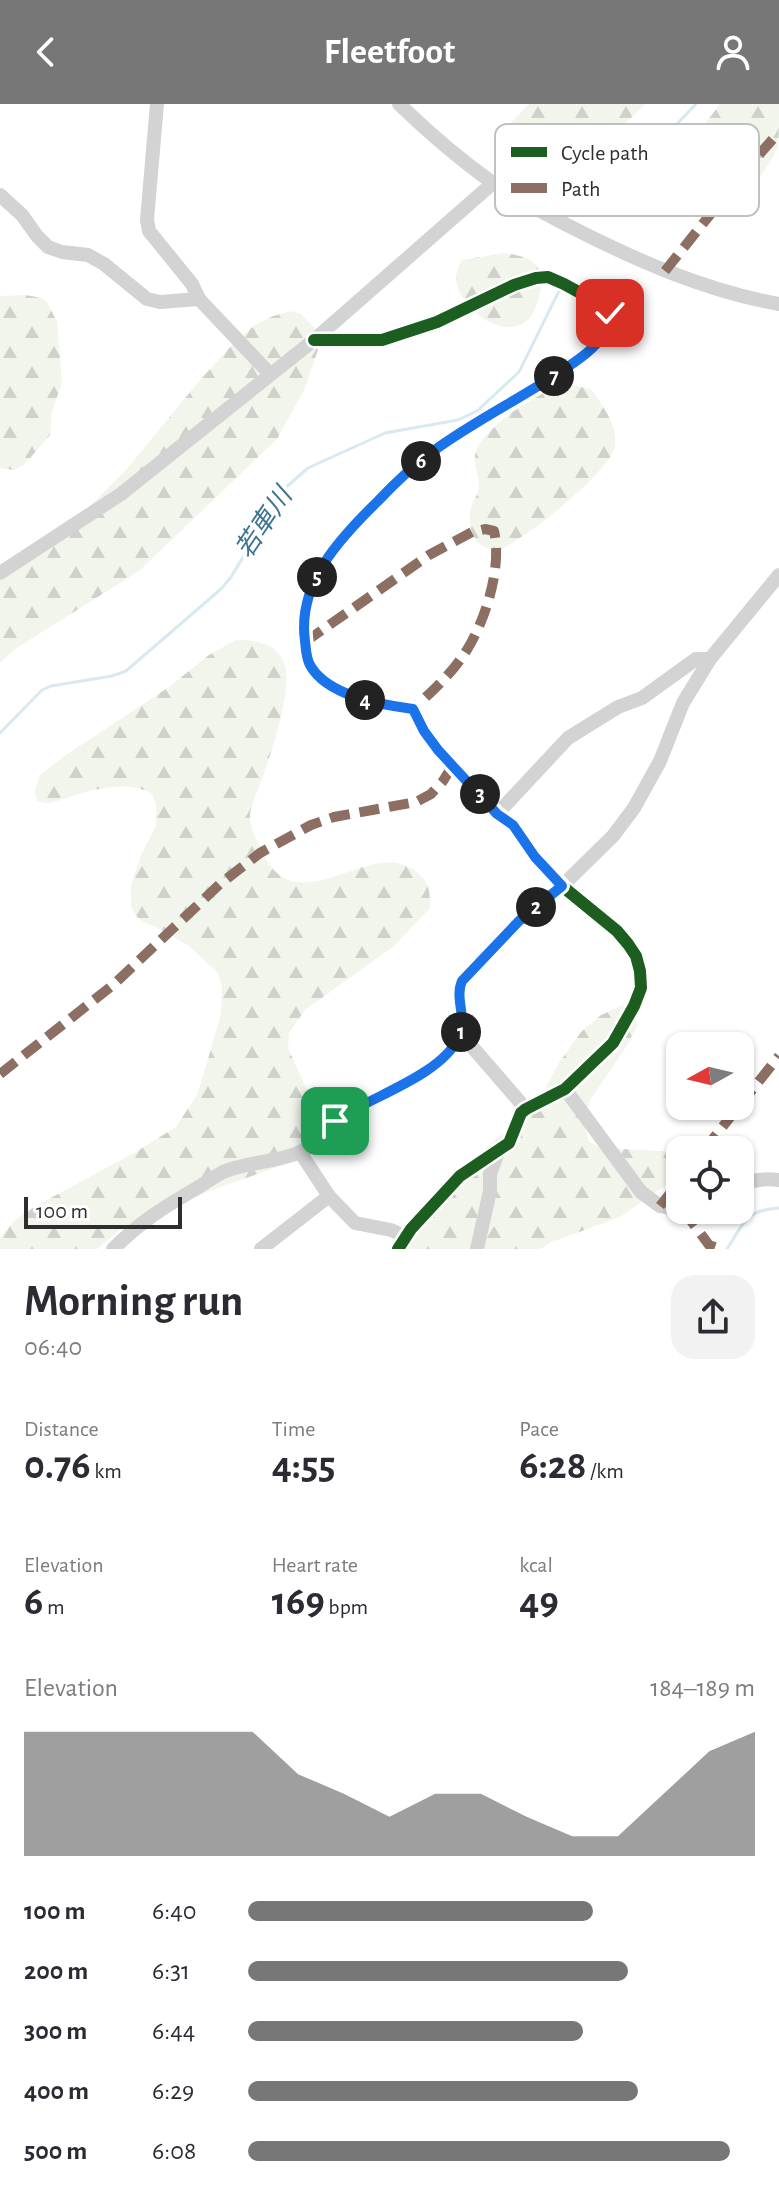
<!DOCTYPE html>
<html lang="en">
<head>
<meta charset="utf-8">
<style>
	:root { --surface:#fff; --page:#f2f2f3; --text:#2b2b33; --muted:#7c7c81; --accent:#777 }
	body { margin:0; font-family:"Alegreya Sans","Noto Sans JP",sans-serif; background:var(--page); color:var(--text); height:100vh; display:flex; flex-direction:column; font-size:30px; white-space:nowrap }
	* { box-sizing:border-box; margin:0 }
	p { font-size:26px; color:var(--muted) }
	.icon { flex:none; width:44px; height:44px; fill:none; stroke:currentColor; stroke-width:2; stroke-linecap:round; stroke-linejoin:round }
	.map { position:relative; height:1145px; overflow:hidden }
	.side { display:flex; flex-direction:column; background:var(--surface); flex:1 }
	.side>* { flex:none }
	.needle { width:52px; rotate:262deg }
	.tools { position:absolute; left:666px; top:928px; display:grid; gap:16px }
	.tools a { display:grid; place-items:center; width:88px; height:88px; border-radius:16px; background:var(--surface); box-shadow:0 2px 6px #0004; font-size:40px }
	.scale { position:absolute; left:24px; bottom:20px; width:158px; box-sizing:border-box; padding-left:8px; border:4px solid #2e2e2e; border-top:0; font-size:22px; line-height:28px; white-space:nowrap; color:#2e2e2e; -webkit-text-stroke:6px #fff; paint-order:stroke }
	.pin { position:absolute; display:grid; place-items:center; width:68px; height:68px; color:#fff; margin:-34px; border-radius:16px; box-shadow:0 4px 12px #0006 }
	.km { position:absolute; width:40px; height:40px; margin:-20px; border-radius:50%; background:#222; color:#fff; font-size:22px; line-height:40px; text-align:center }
	.round { display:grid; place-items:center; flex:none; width:84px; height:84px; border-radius:24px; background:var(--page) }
	.overview { display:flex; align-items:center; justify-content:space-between; height:136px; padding:0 24px }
	h1 { font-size:44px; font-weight:600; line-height:60px }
	.metrics { display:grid; grid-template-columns:repeat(3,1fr); gap:12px; height:136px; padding:8px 24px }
	.metrics div { display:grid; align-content:center }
	.metrics b { font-size:40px; font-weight:600 }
	.metrics small { font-size:22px; font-weight:400 }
	.metrics p { font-size:22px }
	.chart { height:224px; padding:16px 24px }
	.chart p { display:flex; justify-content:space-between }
	.chart svg { width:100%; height:144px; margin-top:8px; fill:var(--accent); opacity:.7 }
	ul { padding:0 24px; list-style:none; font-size:26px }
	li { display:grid; grid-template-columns:128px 96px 1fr; align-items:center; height:60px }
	li i { height:20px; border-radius:10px; background:var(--accent) }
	header { display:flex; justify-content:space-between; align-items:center; height:104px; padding:0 24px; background:var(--accent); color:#fff; font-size:36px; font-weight:600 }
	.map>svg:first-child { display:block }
	.forest { fill:url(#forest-firs) }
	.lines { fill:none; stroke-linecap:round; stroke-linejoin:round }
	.stream { stroke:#d8e9f1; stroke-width:3 }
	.minor { stroke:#d3d3d3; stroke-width:14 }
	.quiet { stroke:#8d6e63; stroke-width:10; stroke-dasharray:20 10; stroke-linecap:butt }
	.cycleway-casing { stroke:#fff; stroke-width:17 }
	.cycleway { stroke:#1b5e20; stroke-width:12 }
	.route-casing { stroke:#fff; stroke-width:16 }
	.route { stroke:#1a73e8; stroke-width:10 }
	.labels { text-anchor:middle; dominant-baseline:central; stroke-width:8; stroke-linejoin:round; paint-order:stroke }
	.water-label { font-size:26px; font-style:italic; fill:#3d7390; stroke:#fff }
	.key { fill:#fff; stroke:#c0c0c0; stroke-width:2 }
	.key-label { font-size:22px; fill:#2e2e2e }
</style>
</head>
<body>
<header><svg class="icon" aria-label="back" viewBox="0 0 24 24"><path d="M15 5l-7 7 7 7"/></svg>Fleetfoot<svg class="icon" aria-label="person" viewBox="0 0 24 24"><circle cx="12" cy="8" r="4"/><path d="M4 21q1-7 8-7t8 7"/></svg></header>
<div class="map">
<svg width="779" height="1145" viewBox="0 0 779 1145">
	<defs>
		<pattern id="forest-firs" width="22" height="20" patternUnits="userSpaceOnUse" patternTransform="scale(2)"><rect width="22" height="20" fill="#f1f5ec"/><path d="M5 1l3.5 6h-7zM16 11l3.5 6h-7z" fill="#cfd2cb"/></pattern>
	</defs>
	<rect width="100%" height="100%" fill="#fff"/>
	<g class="forest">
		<path d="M529,0H645C624,21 577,68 548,74C537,76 522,69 511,65L504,55L499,38L509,21Z"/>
		<path d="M720,0H779C779,13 779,32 778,43C772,56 753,87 740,93C726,99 685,98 673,89C667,85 666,80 665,73Z"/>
		<path d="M504,149C533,153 547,161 539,192C537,201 532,214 524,219C503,231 475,213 464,196C455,182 453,171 462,156Z"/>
		<path d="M25,191L42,194L47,198L57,218L62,279L52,307L50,331L25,360L14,366L0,364V192Z"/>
		<path d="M291,207L301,210L314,223L318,246L304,286L277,335L139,467L15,545L0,559V466L77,415L126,366L200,276L233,240L255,221L273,212Z"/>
		<path d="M574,281L592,286C603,303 618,321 615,342C611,367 527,433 503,444C498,446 490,446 485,443C470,437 467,414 472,400C474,395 479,389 479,383C480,371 472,360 476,347C482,327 535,289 556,283C561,282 568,282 574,281Z"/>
		<path d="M236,536C294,535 291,571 280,616C275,638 268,658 260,680C257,690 249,704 250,714C250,724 256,735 260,743C294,827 369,731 415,767C430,779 430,786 430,804L394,842L305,906L289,929L288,944L318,1011L309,1046L291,1058L207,1088L121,1125L97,1145H0V1134L14,1117L34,1103L134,1049L176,1023L198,989L221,910L222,883L218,869L189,842L160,825L142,817L137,813L131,802V781L141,751L156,722V701L152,690C127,675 92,686 66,694C53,698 51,701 37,697L35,686L40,671L66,651L169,583L209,551Z"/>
		<path d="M623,901L628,905L638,920L626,943L590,996L584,1018L589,1038L601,1044L680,1048L679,1072L620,1113L549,1139L541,1145H403L485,1045L538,998L559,959L581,928L601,911Z"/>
	</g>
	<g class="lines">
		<g class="stream">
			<path d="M607,93L696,0"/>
			<path d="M0,629L42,586L51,582L112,572L126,567L221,485L231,473L285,384L308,364L385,329L458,316L477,307L519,268L559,187"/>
			<path d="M727,1145C744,1119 745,1106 779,1104"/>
		</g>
		<g class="minor">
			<path d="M157,0L147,116L149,127L192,180L199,195L270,270"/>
			<path d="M399,0C428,28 459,55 493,79C516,95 542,108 567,121C633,155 705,187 779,200"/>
			<path d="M0,91L22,111L37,132L48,143L62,148L88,151L104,160L147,195L160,198L199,195"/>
			<path d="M314,236H382L437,218L514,181L536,174L548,173L564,180L604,202L610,209C610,215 610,221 607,226C596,245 575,258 557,270C517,297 471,320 432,348C413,362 395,379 378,397C340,434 297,479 305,537C306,545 306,554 310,561C327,592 381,601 413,605L424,627L438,646L497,710L513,721L535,753L562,782L617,827L628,840L636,852L640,867L641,884L634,902L613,939L565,985L526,1005L521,1009L509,1039L460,1072L411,1125L398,1145"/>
			<path d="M0,469L121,390L314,236L493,79"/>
			<path d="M497,710L568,634L618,603L642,594L696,555H710"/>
			<path d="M461,930L526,1005"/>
			<path d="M565,985L641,1088L660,1102L680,1105"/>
			<path d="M300,1048L329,1092L355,1119L391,1126L406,1133"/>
			<path d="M740,1080C753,1076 765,1074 779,1076"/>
			<path d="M113,1145C140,1118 164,1103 197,1084C205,1079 214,1073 223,1068C246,1058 279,1058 300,1048C321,1039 331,1016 352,1006C384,990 433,971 454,941C473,916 452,898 462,877L519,817L562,782L613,732L634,704L660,657L683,599L710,555L779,471"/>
			<path d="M261,1145L329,1092"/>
			<path d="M477,1145L490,1087V1070L498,1048"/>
		</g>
		<g class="quiet">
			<path d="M665,167L749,62L779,28"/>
			<path d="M305,538L429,451L472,428L485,425L494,427C503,465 483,526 460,556C447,574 429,590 413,605"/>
			<path d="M0,970L113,881L220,780L260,749L311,721L334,713L416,698L431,690L443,677L453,661"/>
			<path d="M740,1001L779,952"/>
			<path d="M704,1046L739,1002"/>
			<path d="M660,1102L680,1077"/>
			<path d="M683,1106L709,1141L720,1145"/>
		</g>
		<defs>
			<path id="cycleway" d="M314,236H382L437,218L514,181L536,174L548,173L564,180L604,202L610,209C610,215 610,221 607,226C596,245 575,258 557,270C517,297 471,320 432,348C413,362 395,379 378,397C340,434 297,479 305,537C306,545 306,554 310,561C327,592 381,601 413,605L424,627L438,646L497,710L513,721L535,753L562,782L617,827L628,840L636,852L640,867L641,884L634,902L613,939L565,985L526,1005L521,1009L509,1039L460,1072L411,1125L398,1145"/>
		</defs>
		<use href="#cycleway" class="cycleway-casing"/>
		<use href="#cycleway" class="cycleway"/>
	</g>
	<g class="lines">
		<defs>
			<path id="route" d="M335,1017C369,993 441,972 459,933C468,914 454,895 462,877L519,817L562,782L535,753L513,721L497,710L438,646L424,627L413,605C381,601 327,592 310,561C306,554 306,545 305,537C297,479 340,434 378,397C395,379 413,362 432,348C471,319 516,297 557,270C575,258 596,245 607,226C610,221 610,215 610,209"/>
		</defs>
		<use href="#route" class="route-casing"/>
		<use href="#route" class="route"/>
	</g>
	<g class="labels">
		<g class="water-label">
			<text transform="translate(264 419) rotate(-56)">若車川</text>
		</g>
	</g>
	<rect x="495" y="20" width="264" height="92" rx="12" class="key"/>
	<rect x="511" y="43" width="36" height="10" fill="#1b5e20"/>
	<rect x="511" y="79" width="36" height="10" fill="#8d6e63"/>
	<g class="key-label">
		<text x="561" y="56">Cycle path</text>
		<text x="561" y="92">Path</text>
	</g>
</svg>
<div class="tools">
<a><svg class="needle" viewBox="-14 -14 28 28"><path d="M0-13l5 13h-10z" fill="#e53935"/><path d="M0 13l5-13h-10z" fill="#7c7c81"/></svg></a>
<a><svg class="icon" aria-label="locate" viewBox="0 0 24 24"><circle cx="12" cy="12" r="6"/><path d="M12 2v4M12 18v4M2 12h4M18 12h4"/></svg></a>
</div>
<div class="scale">100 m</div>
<div class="pin" style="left:335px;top:1017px;background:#1e9e55"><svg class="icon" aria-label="arrive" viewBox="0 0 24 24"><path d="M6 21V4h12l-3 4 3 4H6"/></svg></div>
<div class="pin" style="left:610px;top:209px;background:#d93025"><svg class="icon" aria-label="check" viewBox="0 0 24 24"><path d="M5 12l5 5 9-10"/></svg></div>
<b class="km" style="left:461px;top:928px">1</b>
<b class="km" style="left:536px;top:803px">2</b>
<b class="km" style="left:480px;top:690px">3</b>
<b class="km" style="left:365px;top:596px">4</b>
<b class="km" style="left:317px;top:473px">5</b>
<b class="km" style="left:421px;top:357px">6</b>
<b class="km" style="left:554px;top:272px">7</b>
</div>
<section class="side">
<div class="overview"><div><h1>Morning run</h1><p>06:40</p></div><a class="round"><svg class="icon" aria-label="share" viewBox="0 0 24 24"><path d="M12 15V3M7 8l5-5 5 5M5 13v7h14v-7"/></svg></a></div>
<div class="metrics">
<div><p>Distance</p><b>0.76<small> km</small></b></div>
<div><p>Time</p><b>4:55</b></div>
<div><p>Pace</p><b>6:28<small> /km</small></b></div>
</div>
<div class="metrics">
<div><p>Elevation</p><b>6<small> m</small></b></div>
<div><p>Heart rate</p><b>169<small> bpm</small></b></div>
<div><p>kcal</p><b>49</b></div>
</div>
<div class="chart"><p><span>Elevation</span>184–189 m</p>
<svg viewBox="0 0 160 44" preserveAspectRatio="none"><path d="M0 44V6L10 6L20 6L30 6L40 6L50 6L60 19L70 25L80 32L90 25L100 25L110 32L120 38L130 38L140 25L150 12L160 6V44z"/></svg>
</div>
<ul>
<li><b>100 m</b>6:40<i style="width:68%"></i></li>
<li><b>200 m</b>6:31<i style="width:75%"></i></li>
<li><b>300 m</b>6:44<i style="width:66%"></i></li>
<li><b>400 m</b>6:29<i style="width:77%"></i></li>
<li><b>500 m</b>6:08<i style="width:95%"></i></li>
</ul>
</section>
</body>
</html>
